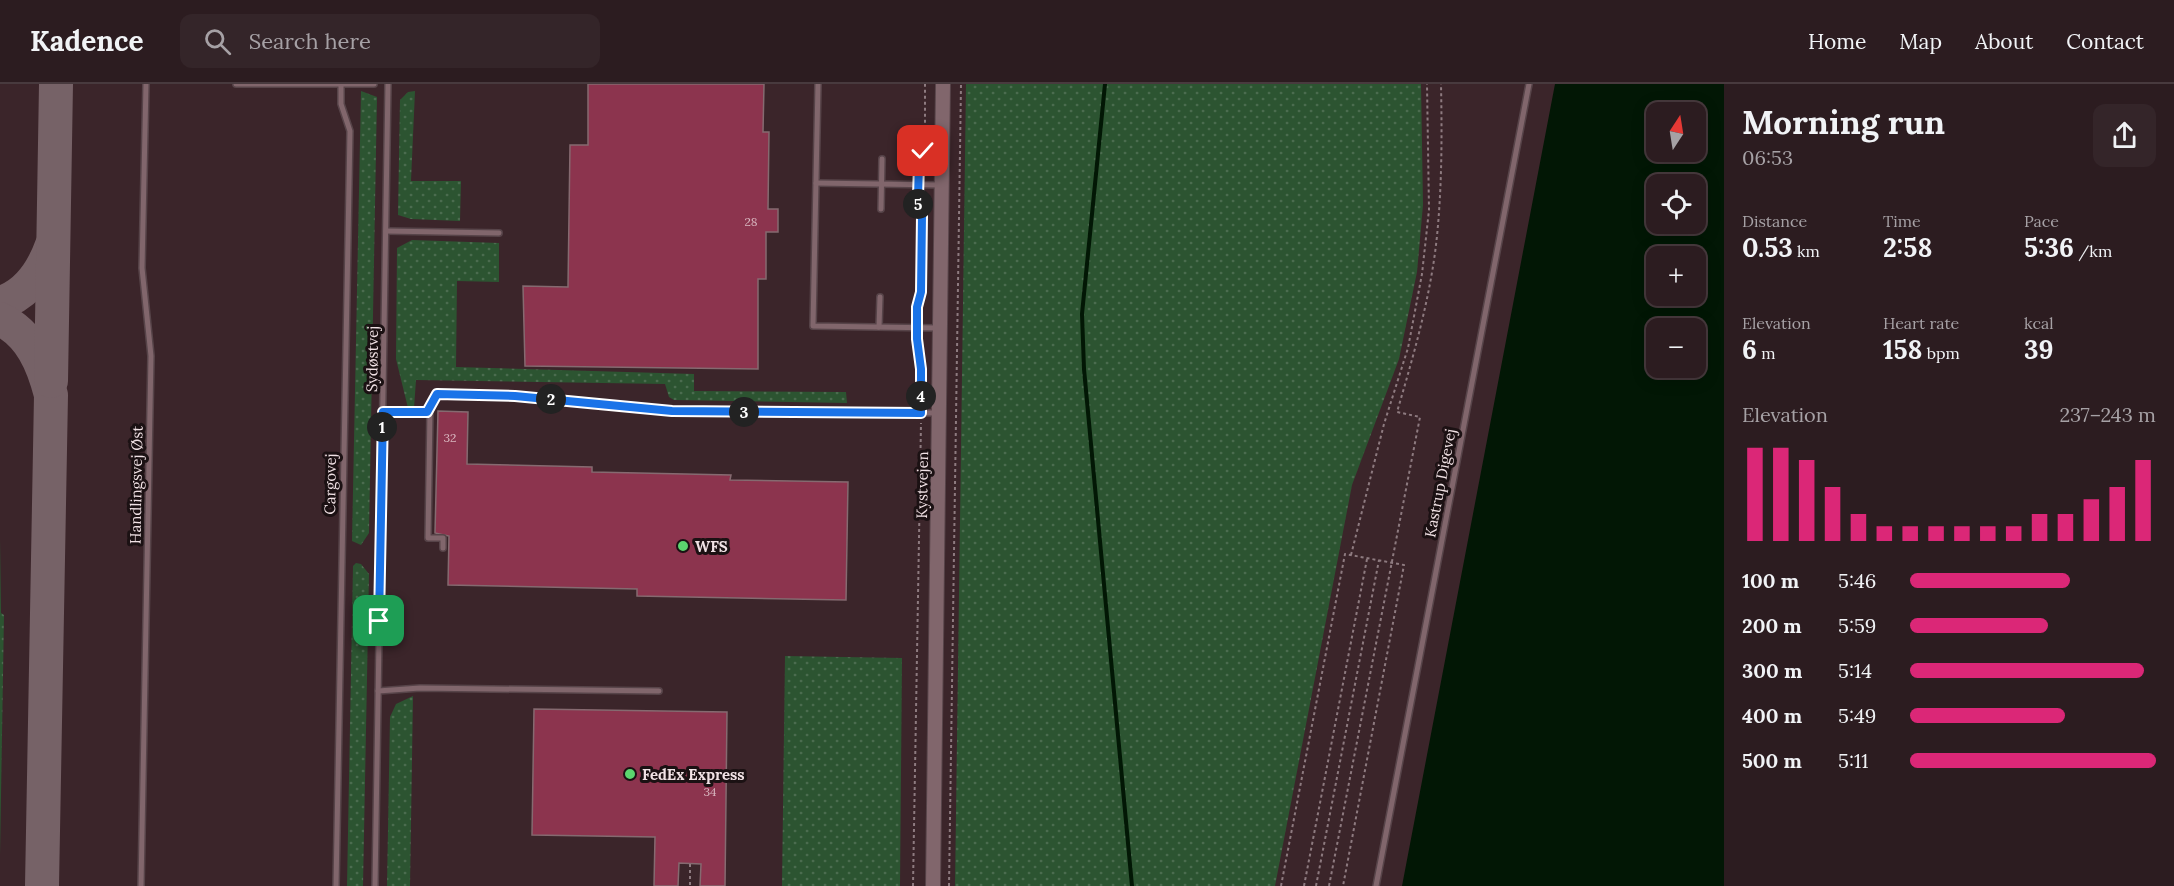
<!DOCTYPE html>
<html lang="en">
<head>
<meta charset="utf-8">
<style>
	:root { --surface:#2c1c20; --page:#342529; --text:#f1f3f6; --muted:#a6a1a5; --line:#483a3e; --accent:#db2777 }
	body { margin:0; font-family:Lora,serif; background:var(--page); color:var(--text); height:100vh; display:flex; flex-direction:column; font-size:22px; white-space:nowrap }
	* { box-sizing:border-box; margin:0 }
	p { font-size:20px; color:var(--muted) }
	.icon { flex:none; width:33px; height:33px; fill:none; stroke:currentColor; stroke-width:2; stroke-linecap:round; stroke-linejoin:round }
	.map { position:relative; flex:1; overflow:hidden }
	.side { display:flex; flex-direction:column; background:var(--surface); width:450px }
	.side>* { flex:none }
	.needle { width:39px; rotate:12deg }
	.tools { position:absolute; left:1646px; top:18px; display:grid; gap:12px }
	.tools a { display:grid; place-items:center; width:60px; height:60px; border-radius:12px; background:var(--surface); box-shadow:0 3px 15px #0003,0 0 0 2px var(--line); font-size:30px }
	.pin { position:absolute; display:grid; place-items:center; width:51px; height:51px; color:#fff; margin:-26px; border-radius:12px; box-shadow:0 3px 9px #0006 }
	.km { position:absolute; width:30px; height:30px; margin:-15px; border-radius:50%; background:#222; color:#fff; font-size:16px; line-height:30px; text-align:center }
	.round { display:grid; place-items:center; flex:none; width:63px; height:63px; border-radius:12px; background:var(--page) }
	.summary { display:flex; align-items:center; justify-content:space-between; height:102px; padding:0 18px }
	h1 { font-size:33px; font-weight:700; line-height:45px }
	.metrics { display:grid; grid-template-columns:repeat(3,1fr); gap:9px; height:102px; padding:6px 18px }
	.metrics div { display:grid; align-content:center }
	.metrics b { font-size:26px; font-weight:700 }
	.metrics small { font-size:16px; font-weight:400 }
	.metrics p { font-size:16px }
	.chart { height:168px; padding:12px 18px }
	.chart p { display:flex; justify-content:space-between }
	.chart svg { width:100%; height:108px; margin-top:6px; stroke:var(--accent); stroke-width:6 }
	ul { padding:0 18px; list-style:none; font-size:20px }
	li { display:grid; grid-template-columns:96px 72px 1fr; align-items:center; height:45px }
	li i { height:15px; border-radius:8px; background:var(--accent) }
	header { display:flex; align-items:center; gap:36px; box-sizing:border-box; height:84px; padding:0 30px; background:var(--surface); border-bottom:2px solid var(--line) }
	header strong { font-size:28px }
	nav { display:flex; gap:33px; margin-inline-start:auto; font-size:21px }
	.search { width:420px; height:54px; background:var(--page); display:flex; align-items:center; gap:15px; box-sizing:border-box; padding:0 21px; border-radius:12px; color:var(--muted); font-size:22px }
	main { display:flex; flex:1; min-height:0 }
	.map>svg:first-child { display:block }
	.grass { fill:url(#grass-dots) }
	.water { fill:#021705; fill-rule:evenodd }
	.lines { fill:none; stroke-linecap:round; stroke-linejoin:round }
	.stream { stroke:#021705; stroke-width:4 }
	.taxiway { stroke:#766267; stroke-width:34 }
	.building { fill:#8c344e; stroke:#856a70; stroke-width:1.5 }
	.service-casing { stroke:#574449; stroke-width:8 }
	.tertiary-casing { stroke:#574449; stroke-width:16 }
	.path { stroke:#8e7b80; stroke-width:2; stroke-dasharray:3 3; stroke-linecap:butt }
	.service { stroke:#81666c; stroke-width:5 }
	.tertiary { stroke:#81666c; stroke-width:14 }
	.route-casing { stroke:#fff; stroke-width:12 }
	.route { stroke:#1a73e8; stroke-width:8 }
	.poi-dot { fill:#5bd56e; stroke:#1b1113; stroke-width:2 }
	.labels { text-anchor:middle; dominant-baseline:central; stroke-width:6; stroke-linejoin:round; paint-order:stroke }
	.number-label { font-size:12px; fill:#d8b6bf }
	.street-label { font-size:15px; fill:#f1e2e5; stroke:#1b1113 }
	.poi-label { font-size:15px; font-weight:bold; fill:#f1e2e5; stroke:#1b1113; text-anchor:start }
</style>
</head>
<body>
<header>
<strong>Kadence</strong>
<div class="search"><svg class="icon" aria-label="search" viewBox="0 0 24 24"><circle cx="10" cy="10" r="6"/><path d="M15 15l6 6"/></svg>Search here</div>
<nav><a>Home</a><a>Map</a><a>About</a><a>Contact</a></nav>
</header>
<main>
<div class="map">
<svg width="1724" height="802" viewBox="0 0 1724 802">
	<defs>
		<pattern id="grass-dots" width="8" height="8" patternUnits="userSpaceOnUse" patternTransform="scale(1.5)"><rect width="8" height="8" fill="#2c5431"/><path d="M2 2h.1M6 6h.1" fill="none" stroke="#4b6c4f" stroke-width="1.8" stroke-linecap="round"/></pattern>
	</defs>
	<rect width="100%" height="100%" fill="#3b252a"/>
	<g class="grass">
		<path d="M966,0H1421L1423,121L1417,188L1399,275L1352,401L1275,802H955Z"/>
		<path d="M361,7L377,13L369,449L361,461L352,457Z"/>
		<path d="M415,7L411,97H461L460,137L411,135L398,131L400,16L408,8Z"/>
		<path d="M412,156L499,159V198L457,197L456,283L694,290V307L846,308L847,319L674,316L669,313L665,300L416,296L414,324H408L396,275L397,164Z"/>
		<path d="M0,455L1,529L4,531L0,771Z"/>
		<path d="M356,479L361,480L369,490L363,802H347L353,482Z"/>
		<path d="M785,572L902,574L900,802H782Z"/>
		<path d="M413,612L410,802H387L390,633L396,620Z"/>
	</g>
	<path class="water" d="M1555,0H1724V802H1402ZM1656,28H1695V68H1656ZM1656,100H1695V140H1656ZM1656,172H1695V212H1656ZM1656,244H1695V284H1656Z"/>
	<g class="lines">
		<path class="stream" d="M1105,0L1082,230L1084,285L1132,802"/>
		<g class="taxiway">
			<path d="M0,219C27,211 43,186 52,161"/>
			<path d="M0,235C31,250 43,280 51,311L42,802"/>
			<path d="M51,297L56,0"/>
		</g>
	</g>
	<g class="building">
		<path d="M588,0H764L763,48H769L768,125H778V148H766V195H758V285L525,282L523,202L568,203L570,61H588Z"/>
		<path d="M438,327L468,328L467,380L592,383V388L731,391L730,396L848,398L846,516L637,512V505L448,501L449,452L435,449Z"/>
		<path d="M534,625L727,628L725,802H700L701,780L679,779L678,802H654L655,753L532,751Z"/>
	</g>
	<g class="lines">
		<defs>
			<g id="service">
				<path d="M236,0H374"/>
				<path d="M818,0L813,242L938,244"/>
				<path d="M816,99L941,101"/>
				<path d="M881,125L882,75"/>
				<path d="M386,147L499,149"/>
				<path d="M879,243L880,213"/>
				<path d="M430,327L428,454H443V464"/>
				<path d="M383,328L430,327L437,310L515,312L672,327L939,329"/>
				<path d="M378,607L420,604L659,607"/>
				<path d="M141,802L151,272L142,184L146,0"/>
				<path d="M336,802L350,47L341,20V0"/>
				<path d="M375,802L388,0"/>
				<path d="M1376,802L1529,0"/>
			</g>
			<path id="tertiary" d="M933,802L943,0"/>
		</defs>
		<use href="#service" class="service-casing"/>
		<use href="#tertiary" class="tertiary-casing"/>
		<g class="path">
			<path d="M918,92L925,57V0"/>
			<path d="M917,235L921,208L922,132L918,110"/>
			<path d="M917,252L921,285V321"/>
			<path d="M1351,471L1384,340L1408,264L1422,190L1429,126L1427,0"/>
			<path d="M690,780V802"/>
			<path d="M913,802L921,339"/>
			<path d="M949,802L961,0"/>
			<path d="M1281,802L1345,470L1404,481L1343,802"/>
			<path d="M1304,802L1367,475"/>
			<path d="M1316,802L1379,476"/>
			<path d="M1329,802L1420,333L1397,328C1414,270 1431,211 1437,152C1442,101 1442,51 1441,0"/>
		</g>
		<use href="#service" class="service"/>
		<use href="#tertiary" class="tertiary"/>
	</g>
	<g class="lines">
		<defs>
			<path id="route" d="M379,537L383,328H427L437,310L515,312L672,327L921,329V285L917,255V223L921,208L922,132L918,113L919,79L923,67"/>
		</defs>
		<use href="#route" class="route-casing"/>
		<use href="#route" class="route"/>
	</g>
	<g class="poi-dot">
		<circle cx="683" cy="462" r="6"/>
		<circle cx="630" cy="690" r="6"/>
	</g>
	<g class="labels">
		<g class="number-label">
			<text x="751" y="137">28</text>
			<text x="450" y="353">32</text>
			<text x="710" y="707">34</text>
		</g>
		<g class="street-label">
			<text transform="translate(372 275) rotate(-89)">Sydøstvej</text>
			<text transform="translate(1440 399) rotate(-79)">Kastrup Digevej</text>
			<text transform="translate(330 400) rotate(-89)">Cargovej</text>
			<text transform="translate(136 401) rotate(-89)">Handlingsvej Øst</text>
			<text transform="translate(922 401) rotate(-89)">Kystvejen</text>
		</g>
		<g class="poi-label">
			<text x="695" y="462">WFS</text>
			<text x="642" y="690">FedEx Express</text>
		</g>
	</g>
</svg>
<div class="tools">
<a><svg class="needle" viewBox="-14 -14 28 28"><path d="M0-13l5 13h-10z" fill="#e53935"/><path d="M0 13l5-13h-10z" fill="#a6a1a5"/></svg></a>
<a><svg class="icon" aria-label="locate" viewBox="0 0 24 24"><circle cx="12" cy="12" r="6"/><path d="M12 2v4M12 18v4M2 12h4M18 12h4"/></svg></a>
<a>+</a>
<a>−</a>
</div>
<div class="pin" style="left:379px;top:537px;background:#1e9e55"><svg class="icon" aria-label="arrive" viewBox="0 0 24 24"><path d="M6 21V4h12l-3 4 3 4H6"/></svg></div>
<div class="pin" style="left:923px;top:67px;background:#d93025"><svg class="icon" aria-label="check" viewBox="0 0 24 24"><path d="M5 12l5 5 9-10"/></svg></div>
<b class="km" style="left:382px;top:343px">1</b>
<b class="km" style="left:551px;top:315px">2</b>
<b class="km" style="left:744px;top:328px">3</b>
<b class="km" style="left:921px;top:312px">4</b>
<b class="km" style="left:918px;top:120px">5</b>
</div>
<section class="side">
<div class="summary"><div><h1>Morning run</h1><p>06:53</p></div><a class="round"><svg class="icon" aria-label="share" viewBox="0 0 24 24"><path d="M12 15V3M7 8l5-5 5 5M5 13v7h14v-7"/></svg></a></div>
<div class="metrics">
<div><p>Distance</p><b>0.53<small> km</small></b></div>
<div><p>Time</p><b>2:58</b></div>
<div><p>Pace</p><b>5:36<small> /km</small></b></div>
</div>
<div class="metrics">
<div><p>Elevation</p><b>6<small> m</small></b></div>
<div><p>Heart rate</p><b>158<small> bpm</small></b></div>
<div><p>kcal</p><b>39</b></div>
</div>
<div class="chart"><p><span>Elevation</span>237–243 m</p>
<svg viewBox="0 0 160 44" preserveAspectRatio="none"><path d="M5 44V6M15 44V6M25 44V11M35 44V22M45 44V33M55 44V38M65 44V38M75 44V38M85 44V38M95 44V38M105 44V38M115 44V33M125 44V33M135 44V27M145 44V22M155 44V11"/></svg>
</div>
<ul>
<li><b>100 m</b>5:46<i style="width:65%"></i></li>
<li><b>200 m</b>5:59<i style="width:56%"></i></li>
<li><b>300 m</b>5:14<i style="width:95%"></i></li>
<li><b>400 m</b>5:49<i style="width:63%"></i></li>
<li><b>500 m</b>5:11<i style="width:100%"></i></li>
</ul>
</section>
</main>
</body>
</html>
